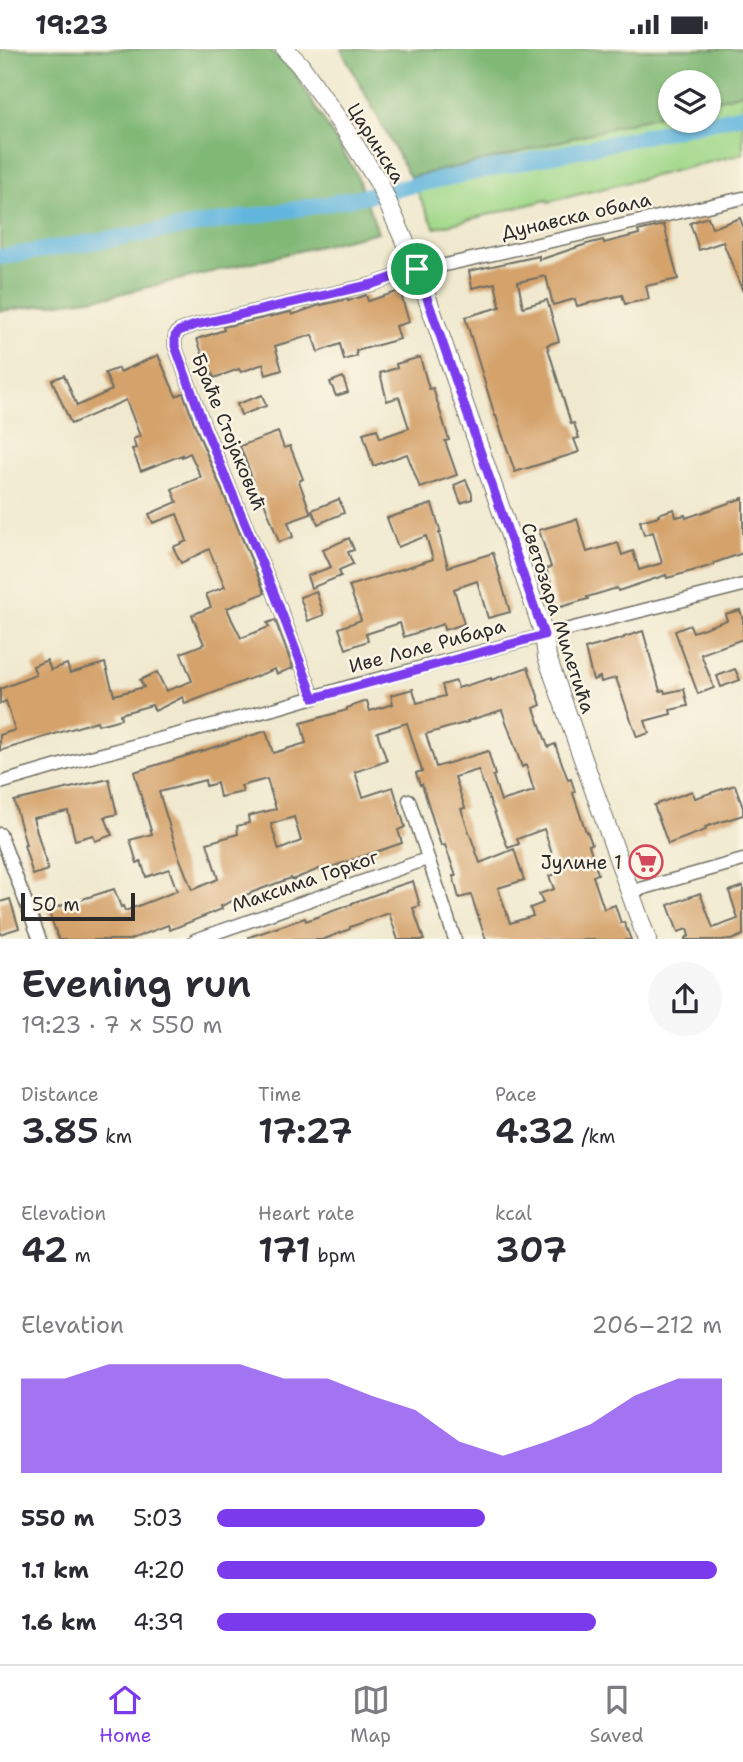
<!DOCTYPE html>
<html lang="en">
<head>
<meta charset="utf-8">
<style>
	:root { --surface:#fff; --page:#f7f7f7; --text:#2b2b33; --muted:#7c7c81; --line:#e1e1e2; --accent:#7c3aed }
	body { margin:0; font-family:"Shantell Sans",sans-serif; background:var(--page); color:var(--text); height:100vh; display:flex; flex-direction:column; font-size:26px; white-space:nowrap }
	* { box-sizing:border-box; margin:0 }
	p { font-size:23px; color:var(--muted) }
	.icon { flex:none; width:38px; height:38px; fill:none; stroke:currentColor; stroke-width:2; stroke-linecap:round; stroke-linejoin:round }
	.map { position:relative; height:890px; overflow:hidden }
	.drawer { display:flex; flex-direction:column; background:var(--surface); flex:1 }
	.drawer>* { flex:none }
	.fabs { position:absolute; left:658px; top:21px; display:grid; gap:14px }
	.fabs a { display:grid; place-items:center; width:63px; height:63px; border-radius:50%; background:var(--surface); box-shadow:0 2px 5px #0004; font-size:35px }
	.scale { position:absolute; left:21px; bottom:18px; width:114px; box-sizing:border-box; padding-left:7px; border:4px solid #2b2b2b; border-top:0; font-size:19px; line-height:24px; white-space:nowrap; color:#2b2b2b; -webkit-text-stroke:5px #fcf5e5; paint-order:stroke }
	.pin { position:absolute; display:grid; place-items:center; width:60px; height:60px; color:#fff; margin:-30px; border:4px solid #fff; border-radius:50%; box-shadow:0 2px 7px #0007 }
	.round { display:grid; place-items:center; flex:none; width:74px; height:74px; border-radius:37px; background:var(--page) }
	.headline { display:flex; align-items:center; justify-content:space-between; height:119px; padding:0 21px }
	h1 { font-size:38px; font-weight:600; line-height:52px }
	.figures { display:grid; grid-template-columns:repeat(3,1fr); gap:10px; height:119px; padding:7px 21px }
	.figures div { display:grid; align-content:center }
	.figures b { font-size:35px; font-weight:600 }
	.figures small { font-size:19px; font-weight:400 }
	.figures p { font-size:19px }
	.chart { height:196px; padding:14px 21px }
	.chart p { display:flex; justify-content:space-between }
	.chart svg { width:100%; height:126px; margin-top:7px; fill:var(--accent); opacity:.7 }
	ul { padding:0 21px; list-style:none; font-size:23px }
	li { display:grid; grid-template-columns:112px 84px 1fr; align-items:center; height:52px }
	li i { height:18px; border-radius:9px; background:var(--accent) }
	.status { display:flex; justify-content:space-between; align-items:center; height:49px; padding:0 35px; background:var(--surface); direction:ltr }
	.status svg { height:19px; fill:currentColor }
	.tabs { display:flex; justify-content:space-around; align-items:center; height:98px; border-top:2px solid var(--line); background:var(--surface); font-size:19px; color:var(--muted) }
	.tabs a { display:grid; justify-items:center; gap:4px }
	.tabs .on { color:var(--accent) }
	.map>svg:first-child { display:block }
	.green { fill:#a0d88a; stroke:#66825a; stroke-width:2; fill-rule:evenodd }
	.forest { fill:#80b876; stroke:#567250; stroke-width:2 }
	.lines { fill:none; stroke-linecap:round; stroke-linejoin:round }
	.canal { stroke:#62b6de; stroke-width:16 }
	.building { fill:#d4a26b; fill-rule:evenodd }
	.street-casing { stroke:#706e64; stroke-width:15 }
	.secondary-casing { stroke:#706e64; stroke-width:20 }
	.street { stroke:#fff; stroke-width:12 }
	.secondary { stroke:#fff; stroke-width:18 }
	.route-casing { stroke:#fff; stroke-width:14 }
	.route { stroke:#7c3aed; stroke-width:9 }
	.labels { text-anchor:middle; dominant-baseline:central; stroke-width:5; stroke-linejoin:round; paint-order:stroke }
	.street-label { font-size:19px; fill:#2b2b2b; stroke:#fcf5e5 }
	.poi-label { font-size:19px; fill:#2b2b2b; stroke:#fcf5e5; text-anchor:end }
</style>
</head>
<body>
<div class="status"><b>19:23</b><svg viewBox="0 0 49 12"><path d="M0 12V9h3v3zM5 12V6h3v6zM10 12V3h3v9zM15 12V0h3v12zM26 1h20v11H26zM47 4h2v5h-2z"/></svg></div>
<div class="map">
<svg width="743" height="891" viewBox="0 0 743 891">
	<rect width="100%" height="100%" fill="#fcf5e5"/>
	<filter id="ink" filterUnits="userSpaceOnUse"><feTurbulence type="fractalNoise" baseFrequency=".0143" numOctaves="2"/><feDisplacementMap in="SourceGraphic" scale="14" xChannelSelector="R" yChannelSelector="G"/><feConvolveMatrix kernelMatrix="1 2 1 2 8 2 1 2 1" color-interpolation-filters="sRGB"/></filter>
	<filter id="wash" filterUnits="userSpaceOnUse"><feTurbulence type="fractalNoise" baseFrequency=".00686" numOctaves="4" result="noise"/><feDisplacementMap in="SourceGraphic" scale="28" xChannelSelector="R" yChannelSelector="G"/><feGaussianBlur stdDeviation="1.57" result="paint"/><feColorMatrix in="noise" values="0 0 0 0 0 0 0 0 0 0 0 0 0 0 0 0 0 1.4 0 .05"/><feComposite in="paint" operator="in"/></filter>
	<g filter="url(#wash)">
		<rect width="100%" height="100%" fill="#f0e9cf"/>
		<path class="green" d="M743,0V105L548,153L547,151L435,179L410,128L505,107L494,10ZM670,33H709V72H670Z"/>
		<g class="forest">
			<path d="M0,0H269L293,22L356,124L378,183L111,247L0,262Z"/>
			<path d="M341,0H743V44L709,53V33H670V63L505,107L410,128Z"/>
		</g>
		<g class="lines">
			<path class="canal" d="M0,208L321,156L743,66"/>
		</g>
		<g id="blocks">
			<g class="building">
				<path d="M708,168L712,179L740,169L743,177V243L723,193L699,201L690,174Z"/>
				<path d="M664,176L678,230L646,237L649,250L625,255L622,246L577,257L575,250L553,256L546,227L518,233L523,258L547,251L559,292L547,296L571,375L574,374L579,389L574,390L579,403L515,423L496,367H495L465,268L500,258L495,234L472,239L469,222L539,207V211L587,195L603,191L604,194L639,185L638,182Z"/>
				<path d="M400,242L409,273L396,277L400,290L356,302L357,307L344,311L340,295L318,303L312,286L275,297L282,321L266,326L263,315L241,323L239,320L214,329L208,312L205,313L197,290L224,281L223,278L291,263L292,266L317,257L348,250V252L366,246L368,252Z"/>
				<path d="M158,306L176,347L183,344L197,382L265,544L227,559L232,571L241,589L269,578L267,574L275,571L293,619L277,625L275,620L185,655L183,648L155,662L152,656L120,665L121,670L98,676L97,672L0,702V686L15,681L6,652L0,655V640L36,626L33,617L47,611L51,621L67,615L70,624L105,614L114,646L144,638L140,631L157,623L166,642L192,632L181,604L204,595L192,566L211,558L206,545L225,538L209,500L181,514L173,498L187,492L177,465L153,474L149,465L177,453L172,440L201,428L190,404L182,408V406L141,422L132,400L136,399L133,390L140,387L126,351L71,375L52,331L64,326L77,357L112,341L105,324L119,319L120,323Z"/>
				<path d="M420,308L429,340L433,339L449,391L445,392L457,426L420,439L407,405L373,417L363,384L377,380L380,389L409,379L399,348L387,352L380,324L397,319L396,315Z"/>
				<path d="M343,328L348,343L336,347L330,333Z"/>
				<path d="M262,346L266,357L241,366L237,355Z"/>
				<path d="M278,383L284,399L290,397L303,430L299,432L311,465L288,473L293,488L279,493L262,447L258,448L251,432L253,431L240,397Z"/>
				<path d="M466,431L472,445V450L461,454L454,436Z"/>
				<path d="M743,449V504L714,514V516L667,529L666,526L618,542L617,539L587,548L588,550L557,559L551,536H552L546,520L551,518L539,481L577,470L587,503L618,494L622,506L633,502L639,521L662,514L653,483L644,486L640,472L659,467L658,465L674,460L676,468L685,466L686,469Z"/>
				<path d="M339,450L344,464L318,475L312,461Z"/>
				<path d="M432,455L441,484H439L448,518L493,504L510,563L488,569L477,532L454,540L464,575L444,581L443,575L404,588L400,574L366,585L368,592L346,600L339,579L361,571L349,537L433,510L426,487L398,498L387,469Z"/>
				<path d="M349,489L354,501L348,503L353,515L339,521L341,527L311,539L307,527L331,518L323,501Z"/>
				<path d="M316,542L324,566L308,572L300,548Z"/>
				<path d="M740,561L743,570V590L701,605L714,639L698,645L675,582L690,576L693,583L727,571L725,565Z"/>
				<path d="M643,582L660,642L664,641L665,644L684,640L688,657L670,661L671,665L645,672L649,684L637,688L616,629L601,633L600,628L593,631L585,600L624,589V588Z"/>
				<path d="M528,618L541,656L534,659L548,698L555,695L568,731L571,730L575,743L573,744L586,783L587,782L592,795L589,796L598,825L593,827L604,860L615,856L621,874L624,873L631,891H486L471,846L459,849L453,827H456L445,796L441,797L422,735L420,736L416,724L422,722L407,674L377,683L387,712L355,723L363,748L393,738L405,778L398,781L402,794L343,814L320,822L319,820L292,831L291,829L253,843L221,857L222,860L170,881L168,876L129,891H59L48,861L114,840L121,858L123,857L125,862L177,842L169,820L146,828L141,812L137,814L130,791L152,785L134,723L266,682L273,704L306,694L301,674L347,661V659L367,652L370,662L393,655L391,646L413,640L417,654L445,647L442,636L456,632L458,639L491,629V631ZM502,661L522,718L526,716L534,742L501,752L493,727L495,726L488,702L436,718L426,685L468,673L467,672ZM478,721L508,799L519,795L517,790L544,780L558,824L549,827L554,840L539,845L543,854L530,859L533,867L510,874L498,839L524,831L514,800L480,814L461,760L465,759L455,728ZM267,730L276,760L248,767L249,774L237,777L238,785L207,794L218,830L192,841L178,805L159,743L205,731L206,737L217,734L220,748L243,743L241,737ZM294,768L301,792L279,801L271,775Z"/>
				<path d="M735,620L740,631L721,638L717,627Z"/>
				<path d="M109,730L117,765L105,768L112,786L95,792L93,786L75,791L68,762L33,769L48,821L33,826L24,796H26L14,752Z"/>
				<path d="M735,736L743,759V766L705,778L706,781L668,795L654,756L692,742L695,749Z"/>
				<path d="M413,832L420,857L413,859L424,891H398L389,864L350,878V880L322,891H249V888L305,869L306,872L352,855V854L385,842V841Z"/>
				<path d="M743,837V886L731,891H685V889L689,887L687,880L678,883L668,856L700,844L713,879L738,870L729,842Z"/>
				<path d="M10,850L19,879L0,885V853Z"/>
			</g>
		</g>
	</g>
	<g filter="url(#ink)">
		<use href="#blocks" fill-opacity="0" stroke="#706e64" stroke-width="2"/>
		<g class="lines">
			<defs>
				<g id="street">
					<path d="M314,649L273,541L205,379L175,297V287L179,282L195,276L373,235L417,220L445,216L743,149"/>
					<path d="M0,734L68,714L277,659L351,637L522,592L743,536"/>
					<path d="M409,751L455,891"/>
					<path d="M0,785L40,891"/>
					<path d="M630,843L743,811"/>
					<path d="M195,891L427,810"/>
				</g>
				<path id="secondary" d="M285,0L300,16L344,79L379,134L417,220L534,555L544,586L547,608L647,891"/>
			</defs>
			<use href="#street" class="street-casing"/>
			<use href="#secondary" class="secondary-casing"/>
			<use href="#street" class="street"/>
			<use href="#secondary" class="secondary"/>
		</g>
	</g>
	<g class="lines" filter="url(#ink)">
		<defs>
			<path id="route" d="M417,220L544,586L314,649L273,541L205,379L175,297V287L179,282L195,276L373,235Z"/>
		</defs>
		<use href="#route" class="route-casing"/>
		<use href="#route" class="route"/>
	</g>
	<defs>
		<symbol id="supermarket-ring" viewBox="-11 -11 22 22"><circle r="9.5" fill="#fcf5e5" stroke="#d1495b" stroke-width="1.5"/><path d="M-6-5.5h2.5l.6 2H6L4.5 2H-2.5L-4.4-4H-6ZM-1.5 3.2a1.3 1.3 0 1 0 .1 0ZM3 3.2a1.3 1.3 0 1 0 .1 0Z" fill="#d1495b"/></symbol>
	</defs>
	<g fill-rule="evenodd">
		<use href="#supermarket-ring" x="627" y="794" width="38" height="38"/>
	</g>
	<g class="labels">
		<g class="street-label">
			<text transform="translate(376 94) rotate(58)">Царинска</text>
			<text transform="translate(576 167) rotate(-13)">Дунавска обала</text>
			<text transform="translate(229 383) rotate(68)">Браће Стојаковић</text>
			<text transform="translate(558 569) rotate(72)">Светозара Милетића</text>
			<text transform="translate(427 597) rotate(-15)">Иве Лоле Рибара</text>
			<text transform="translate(305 832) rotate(-19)">Максима Горког</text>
		</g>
		<g class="poi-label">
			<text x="622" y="813">Јулине 1</text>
		</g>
	</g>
</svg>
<div class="fabs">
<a><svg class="icon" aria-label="layers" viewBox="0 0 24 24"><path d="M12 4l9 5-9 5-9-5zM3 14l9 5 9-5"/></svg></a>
</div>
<div class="scale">50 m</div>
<div class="pin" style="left:417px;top:220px;background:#1e9e55"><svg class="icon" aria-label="arrive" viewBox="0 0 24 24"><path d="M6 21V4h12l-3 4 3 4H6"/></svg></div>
</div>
<section class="drawer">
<div class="headline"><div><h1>Evening run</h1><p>19:23 · 7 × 550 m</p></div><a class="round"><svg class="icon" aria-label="share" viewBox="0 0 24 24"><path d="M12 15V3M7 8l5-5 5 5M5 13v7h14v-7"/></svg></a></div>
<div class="figures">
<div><p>Distance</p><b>3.85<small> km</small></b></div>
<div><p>Time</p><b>17:27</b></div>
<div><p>Pace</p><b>4:32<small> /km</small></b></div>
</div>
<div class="figures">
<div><p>Elevation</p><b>42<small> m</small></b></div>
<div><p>Heart rate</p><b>171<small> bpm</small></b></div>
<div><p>kcal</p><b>307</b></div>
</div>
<div class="chart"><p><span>Elevation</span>206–212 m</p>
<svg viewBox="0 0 160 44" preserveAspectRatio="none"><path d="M0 44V11L10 11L20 6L30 6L40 6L50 6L60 11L70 11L80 17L90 22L100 33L110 38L120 33L130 27L140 17L150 11L160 11V44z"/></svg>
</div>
<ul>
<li><b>550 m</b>5:03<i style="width:53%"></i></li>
<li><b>1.1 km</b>4:20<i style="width:99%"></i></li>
<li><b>1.6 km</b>4:39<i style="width:75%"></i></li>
</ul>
</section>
<nav class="tabs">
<a class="on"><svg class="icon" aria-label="home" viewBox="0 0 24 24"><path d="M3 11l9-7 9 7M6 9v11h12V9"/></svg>Home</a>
<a><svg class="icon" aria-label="map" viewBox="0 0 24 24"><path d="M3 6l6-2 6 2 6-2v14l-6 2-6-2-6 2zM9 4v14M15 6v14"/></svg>Map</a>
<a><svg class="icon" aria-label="saved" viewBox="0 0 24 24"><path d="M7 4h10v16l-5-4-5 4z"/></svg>Saved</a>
</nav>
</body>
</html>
